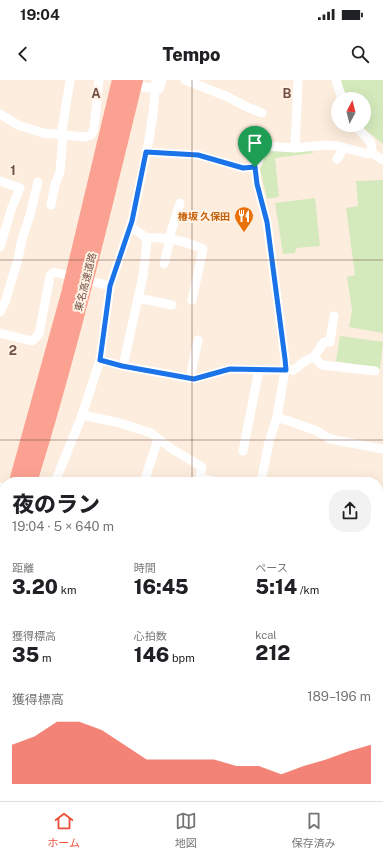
<!DOCTYPE html>
<html lang="ja">
<head>
<meta charset="utf-8">
<style>
	:root { --surface:#fff; --page:#f2f2f2; --text:#202124; --muted:#757577; --line:#e0e0e0; --accent:#ed503d }
	body { margin:0; font-family:"Public Sans","Noto Sans JP",sans-serif; background:var(--page); color:var(--text); height:100vh; display:flex; flex-direction:column; font-size:15px; white-space:nowrap }
	* { box-sizing:border-box; margin:0 }
	p { font-size:13px; color:var(--muted) }
	.icon { flex:none; width:22px; height:22px; fill:none; stroke:currentColor; stroke-width:2; stroke-linecap:round; stroke-linejoin:round }
	.map { position:relative; flex:1; overflow:hidden }
	.details { position:absolute; left:0px; top:397px; width:383px; height:324px; display:flex; flex-direction:column; background:var(--surface); border-radius:16px 16px 0 0; box-shadow:0 4px 16px #0002 }
	.details>* { flex:none }
	.needle { width:26px; rotate:7deg }
	.buttons { position:absolute; left:331px; top:12px; display:grid; gap:8px }
	.buttons a { display:grid; place-items:center; width:40px; height:40px; border-radius:50%; background:var(--surface); box-shadow:0 4px 16px #0002; font-size:20px }
	.pin { position:absolute; display:grid; place-items:center; width:34px; height:34px; color:#fff; margin:-41px -17px; border-radius:50% 50% 50% 0; rotate:-45deg; box-shadow:0 0 4px #0007 }
	.pin .icon { rotate:45deg }
	.round { display:grid; place-items:center; flex:none; width:42px; height:42px; border-radius:16px; background:var(--page) }
	.head { display:flex; align-items:center; justify-content:space-between; height:68px; padding:0 12px }
	h1 { font-size:22px; font-weight:800; line-height:30px }
	.stats { display:grid; grid-template-columns:repeat(3,1fr); gap:6px; height:68px; padding:4px 12px }
	.stats div { display:grid; align-content:center }
	.stats b { font-size:20px; font-weight:800 }
	.stats small { font-size:11px; font-weight:400 }
	.stats p { font-size:11px }
	.chart { height:112px; padding:8px 12px }
	.chart p { display:flex; justify-content:space-between }
	.chart svg { width:100%; height:72px; margin-top:4px; fill:var(--accent); opacity:.7 }
	.status { display:flex; justify-content:space-between; align-items:center; height:28px; padding:0 20px; background:var(--surface); direction:ltr }
	.status svg { height:11px; fill:currentColor }
	header { display:flex; justify-content:space-between; align-items:center; height:52px; padding:0 12px; background:var(--surface); font-size:18px; font-weight:800 }
	.tab-bar { display:flex; justify-content:space-around; align-items:center; height:56px; border-top:1px solid var(--line); background:var(--surface); font-size:11px; color:var(--muted) }
	.tab-bar a { display:grid; justify-items:center; gap:2px }
	.tab-bar .active { color:var(--accent) }
	.map>svg:first-child { display:block }
	.green { fill:#d4eabc }
	.lines { fill:none; stroke-linecap:round; stroke-linejoin:round }
	.river { stroke:#b2e5e7; stroke-width:13 }
	.street { stroke:#fff; stroke-width:9 }
	.highway { stroke:#fba191; stroke-width:16 }
	.route-casing { stroke:#fff; stroke-width:8 }
	.route { stroke:#1a73e8; stroke-width:5 }
	.grid { fill:none; stroke:#735145; stroke-width:1; stroke-opacity:0.55 }
	.labels { text-anchor:middle; dominant-baseline:central; stroke-width:4; stroke-linejoin:round; paint-order:stroke }
	.food-label { font-size:10px; font-weight:bold; fill:#c56008; stroke:#fff2e5; text-anchor:end }
	.street-label { font-size:10px; fill:#735145; stroke:#fff2e5 }
	.grid-label { font-size:13px; text-anchor:middle; font-weight:bold; fill:#735145; stroke:#fff2e5; stroke-width:4; stroke-linejoin:round; paint-order:stroke }
</style>
</head>
<body>
<div class="status"><b>19:04</b><svg viewBox="0 0 49 12"><path d="M0 12V9h3v3zM5 12V6h3v6zM10 12V3h3v9zM15 12V0h3v12zM26 1h20v11H26zM47 4h2v5h-2z"/></svg></div>
<header><svg class="icon" aria-label="back" viewBox="0 0 24 24"><path d="M15 5l-7 7 7 7"/></svg>Tempo<svg class="icon" aria-label="search" viewBox="0 0 24 24"><circle cx="10" cy="10" r="6"/><path d="M15 15l6 6"/></svg></header>
<div class="map">
<svg width="383" height="721" viewBox="0 0 383 721">
	<rect width="100%" height="100%" fill="#fdedde"/>
	<g class="green">
		<path d="M340,0H383V64L360,45H364V19H348Z"/>
		<path d="M271,69L313,70V73L275,78L279,117L267,119L260,89L267,72Z"/>
		<path d="M383,100V253L349,247L352,230L347,197L355,195L346,128L358,126L356,101Z"/>
		<path d="M315,118L320,166L296,168L295,173L283,174L275,123Z"/>
		<path d="M340,256L383,262L380,289L336,281Z"/>
		<path d="M383,638V721H376L373,716H378V644Z"/>
		<path d="M180,716H208L217,721H164H176Z"/>
	</g>
	<g class="lines">
		<g class="river">
			<path d="M0,714L5,712"/>
			<path d="M150,716L157,721"/>
		</g>
		<g class="street">
			<path d="M185,0L228,17L245,26L262,33"/>
			<path d="M336,0L342,19"/>
			<path d="M131,4L149,8L159,9L162,0"/>
			<path d="M0,34L18,45L43,53L85,57L91,55L94,49L99,0"/>
			<path d="M355,45L371,63L372,73"/>
			<path d="M295,68L298,0"/>
			<path d="M146,72L198,75L243,88L255,87L258,82L264,66L295,68L326,65L339,66L368,74L372,73L383,80"/>
			<path d="M337,79L344,68"/>
			<path d="M255,87L257,104L267,142L285,279V290L277,337L269,362L261,402"/>
			<path d="M0,101L20,108L12,127L0,167"/>
			<path d="M51,125L55,105L60,92L63,55L62,50L70,0"/>
			<path d="M145,158C168,157 182,160 203,169L192,220"/>
			<path d="M169,158L180,123"/>
			<path d="M164,184L170,159"/>
			<path d="M138,218L172,225"/>
			<path d="M0,232L5,222L18,179L22,159L30,135L38,102"/>
			<path d="M0,253L32,261L39,254L50,196L54,192L110,206"/>
			<path d="M314,277L322,285L375,291"/>
			<path d="M100,280L123,286L194,299L230,289L264,290H294L305,281L314,277L324,262H330L334,236"/>
			<path d="M123,286L143,196L147,162L144,156L130,146"/>
			<path d="M190,298L198,260"/>
			<path d="M82,335L120,343L151,353L172,369L202,387L200,398L217,402"/>
			<path d="M277,337L317,351L330,359L383,369"/>
			<path d="M243,371L259,290"/>
			<path d="M55,402L81,338L100,280L110,206L132,141L149,60L153,33L156,0"/>
			<path d="M144,402L158,359"/>
			<path d="M0,407L5,409"/>
			<path d="M378,439L383,440"/>
			<path d="M378,493L383,495"/>
			<path d="M0,539L5,529"/>
			<path d="M0,586L5,587"/>
			<path d="M0,664H5"/>
			<path d="M0,709L5,708"/>
			<path d="M26,716L28,721"/>
			<path d="M201,716L208,721"/>
			<path d="M320,716L328,721"/>
			<path d="M281,721L285,716"/>
		</g>
		<g class="highway">
			<path d="M17,402L69,214L120,0"/>
			<path d="M29,402C70,270 102,135 135,0"/>
			<path d="M0,451L5,437"/>
			<path d="M0,488L5,474"/>
		</g>
	</g>
	<g class="lines">
		<defs>
			<path id="route" d="M146,72L198,75L243,88L255,87L257,104L267,142L285,279L286,290L230,289L194,299L122,286L100,280L110,206L132,141Z"/>
		</defs>
		<use href="#route" class="route-casing"/>
		<use href="#route" class="route"/>
	</g>
	<path class="grid" d="M192,0V402M0,180H383M0,360H383M0,541H5M378,541H383M192,716V721"/>
	<defs>
		<symbol id="restaurant-pin" viewBox="-11 -11 22 30"><path d="M0 17L-7.5 6A9.5 9.5 0 1 1 7.5 6Z" fill="#e8710a" stroke="#fff2e5"/><path d="M-5-6h1v4h1v-4h1v4h1v-4h1v5L-1.5 .5V6h-2V.5L-5-1ZM5-6V6H3V1.5H1.5Q1.5-4 5-6Z" fill="#fff"/></symbol>
	</defs>
	<g fill-rule="evenodd">
		<use href="#restaurant-pin" x="233" y="125" width="22" height="30"/>
	</g>
	<g class="labels">
		<g class="food-label">
			<text x="230" y="136">椿坂 久保田</text>
		</g>
		<g class="street-label">
			<text transform="translate(85 202) rotate(-76)">東名高速道路</text>
		</g>
	</g>
	<g class="grid-label">
		<text x="96" y="18">A</text>
		<text x="287" y="18">B</text>
		<text x="13" y="95">1</text>
		<text x="13" y="275">2</text>
	</g>
</svg>
<div class="buttons">
<a><svg class="needle" viewBox="-14 -14 28 28"><path d="M0-13l5 13h-10z" fill="#e53935"/><path d="M0 13l5-13h-10z" fill="#757577"/></svg></a>
</div>
<div class="pin" style="left:255px;top:87px;background:#1e9e55"><svg class="icon" aria-label="arrive" viewBox="0 0 24 24"><path d="M6 21V4h12l-3 4 3 4H6"/></svg></div>
<section class="details">
<div class="head"><div><h1>夜のラン</h1><p>19:04 · 5 × 640 m</p></div><a class="round"><svg class="icon" aria-label="share" viewBox="0 0 24 24"><path d="M12 15V3M7 8l5-5 5 5M5 13v7h14v-7"/></svg></a></div>
<div class="stats">
<div><p>距離</p><b>3.20<small> km</small></b></div>
<div><p>時間</p><b>16:45</b></div>
<div><p>ペース</p><b>5:14<small> /km</small></b></div>
</div>
<div class="stats">
<div><p>獲得標高</p><b>35<small> m</small></b></div>
<div><p>心拍数</p><b>146<small> bpm</small></b></div>
<div><p>kcal</p><b>212</b></div>
</div>
<div class="chart"><p><span>獲得標高</span>189–196 m</p>
<svg viewBox="0 0 160 44" preserveAspectRatio="none"><path d="M0 44V20L10 15L20 6L30 6L40 11L50 20L60 29L70 29L80 29L90 29L100 33L110 33L120 38L130 33L140 29L150 24L160 20V44z"/></svg>
</div>
</section>
</div>
<nav class="tab-bar">
<a class="active"><svg class="icon" aria-label="home" viewBox="0 0 24 24"><path d="M3 11l9-7 9 7M6 9v11h12V9"/></svg>ホーム</a>
<a><svg class="icon" aria-label="map" viewBox="0 0 24 24"><path d="M3 6l6-2 6 2 6-2v14l-6 2-6-2-6 2zM9 4v14M15 6v14"/></svg>地図</a>
<a><svg class="icon" aria-label="saved" viewBox="0 0 24 24"><path d="M7 4h10v16l-5-4-5 4z"/></svg>保存済み</a>
</nav>
</body>
</html>
